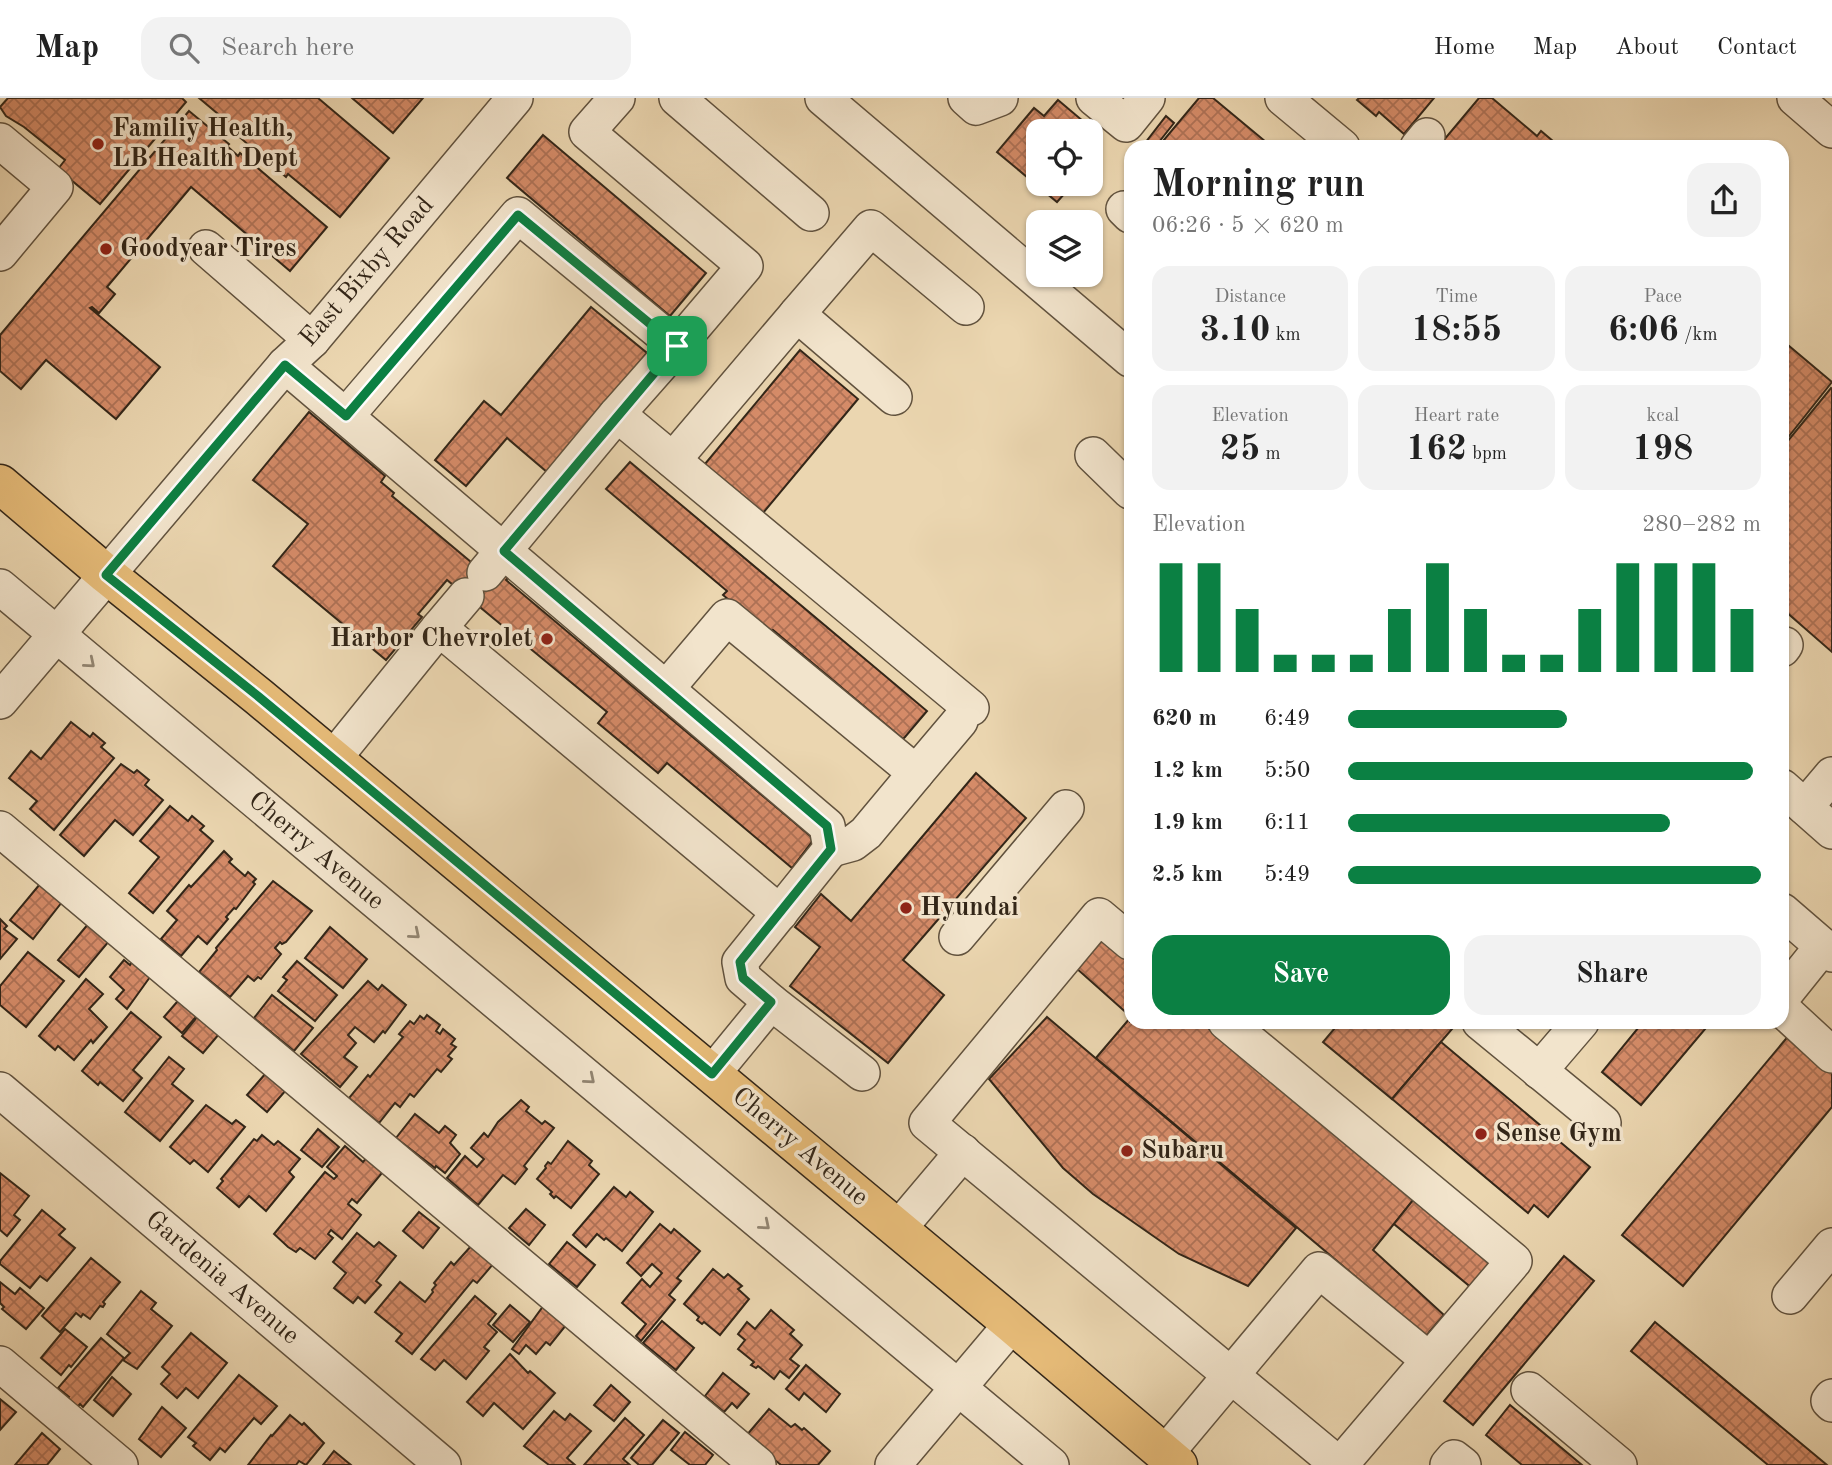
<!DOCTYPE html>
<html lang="en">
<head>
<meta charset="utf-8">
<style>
	:root { --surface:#fff; --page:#f2f2f2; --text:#222; --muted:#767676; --line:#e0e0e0; --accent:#0b8043 }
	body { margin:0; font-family:"Old Standard TT",serif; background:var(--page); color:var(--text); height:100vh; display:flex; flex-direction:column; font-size:26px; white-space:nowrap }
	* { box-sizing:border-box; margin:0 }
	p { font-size:23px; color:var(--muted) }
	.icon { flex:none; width:38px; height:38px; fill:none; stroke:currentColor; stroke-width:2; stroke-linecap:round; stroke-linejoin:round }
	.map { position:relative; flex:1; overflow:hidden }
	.panel { position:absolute; left:1124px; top:42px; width:665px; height:889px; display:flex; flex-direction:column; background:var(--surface); border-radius:21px; box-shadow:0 2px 5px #0004 }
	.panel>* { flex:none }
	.buttons { position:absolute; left:1026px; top:21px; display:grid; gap:14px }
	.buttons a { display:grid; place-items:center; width:77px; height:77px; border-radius:14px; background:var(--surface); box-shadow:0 2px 5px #0004; font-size:35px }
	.pin { position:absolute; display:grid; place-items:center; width:60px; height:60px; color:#fff; margin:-30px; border-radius:14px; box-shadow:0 4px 10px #0006 }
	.round { display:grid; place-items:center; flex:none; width:74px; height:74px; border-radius:21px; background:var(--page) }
	.summary { display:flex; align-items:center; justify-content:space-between; height:119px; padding:0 28px }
	h1 { font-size:38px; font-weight:800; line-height:52px }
	.figures { display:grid; grid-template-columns:repeat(3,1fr); gap:10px; height:119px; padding:7px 28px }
	.figures div { display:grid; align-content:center; border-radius:18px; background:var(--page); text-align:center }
	.figures b { font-size:35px; font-weight:800 }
	.figures small { font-size:19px; font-weight:400 }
	.figures p { font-size:19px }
	.chart { height:196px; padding:14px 28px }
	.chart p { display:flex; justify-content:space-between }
	.chart svg { width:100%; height:126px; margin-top:7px; stroke:var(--accent); stroke-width:6 }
	.action { display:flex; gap:14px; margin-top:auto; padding:14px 28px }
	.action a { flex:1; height:80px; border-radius:21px; background:var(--accent); color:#fff; font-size:28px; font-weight:800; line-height:80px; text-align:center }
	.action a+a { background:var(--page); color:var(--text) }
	ul { padding:0 28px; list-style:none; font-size:23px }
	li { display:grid; grid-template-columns:112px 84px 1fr; align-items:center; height:52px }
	li i { height:18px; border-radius:9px; background:var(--accent) }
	header { display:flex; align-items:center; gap:42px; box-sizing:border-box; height:98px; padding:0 35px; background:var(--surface); border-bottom:2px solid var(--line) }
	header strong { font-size:33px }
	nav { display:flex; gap:38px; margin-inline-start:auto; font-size:24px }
	.search { width:490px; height:63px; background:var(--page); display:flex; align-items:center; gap:18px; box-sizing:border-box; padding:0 24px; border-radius:21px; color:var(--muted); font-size:26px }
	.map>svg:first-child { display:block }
	.building { fill:url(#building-cross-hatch); stroke:#332618; stroke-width:2 }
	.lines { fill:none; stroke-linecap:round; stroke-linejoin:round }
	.minor-casing { stroke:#61523e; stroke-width:38 }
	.major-casing { stroke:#332618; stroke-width:41 }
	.minor { stroke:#f2e4cc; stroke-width:35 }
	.major { stroke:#e6bb78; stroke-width:38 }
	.oneway { stroke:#928572 }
	.route-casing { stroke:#fff; stroke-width:14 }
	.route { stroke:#0b8043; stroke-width:9 }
	.poi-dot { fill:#8f2418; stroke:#f2e4cc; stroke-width:2.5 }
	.labels { text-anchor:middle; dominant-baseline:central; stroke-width:7; stroke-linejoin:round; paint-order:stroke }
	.poi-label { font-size:26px; font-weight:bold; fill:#332618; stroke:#f2e4cc; text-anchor:start }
	.street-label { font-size:26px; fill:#332618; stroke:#f2e4cc }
</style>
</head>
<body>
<header>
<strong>Map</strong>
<div class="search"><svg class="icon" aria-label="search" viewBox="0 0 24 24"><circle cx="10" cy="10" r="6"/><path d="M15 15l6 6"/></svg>Search here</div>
<nav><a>Home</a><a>Map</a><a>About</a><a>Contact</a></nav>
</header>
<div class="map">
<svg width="1832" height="1367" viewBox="0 0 1832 1367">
	<defs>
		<pattern id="building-cross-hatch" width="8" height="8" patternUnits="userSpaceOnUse" patternTransform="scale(1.75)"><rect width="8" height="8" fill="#d58b68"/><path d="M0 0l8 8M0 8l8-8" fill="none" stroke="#ad7155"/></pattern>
	</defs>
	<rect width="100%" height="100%" fill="#ebd6b0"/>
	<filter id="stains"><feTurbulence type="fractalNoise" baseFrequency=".00286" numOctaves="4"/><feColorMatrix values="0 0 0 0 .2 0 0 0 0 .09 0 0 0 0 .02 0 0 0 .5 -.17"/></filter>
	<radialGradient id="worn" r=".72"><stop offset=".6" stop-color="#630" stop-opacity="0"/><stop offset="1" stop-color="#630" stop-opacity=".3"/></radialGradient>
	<g class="building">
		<path d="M8,0H182L186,4L100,106L58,71L65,62L24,29L6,18L0,9Z"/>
		<path d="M199,0H318L389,60L340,119L288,76L286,79L222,24L224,21Z"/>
		<path d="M352,0H423L393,35Z"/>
		<path d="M1199,0H1213L1272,49H1158Z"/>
		<path d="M1359,0H1434L1404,36L1379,14L1376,18L1357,2Z"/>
		<path d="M1479,0H1492L1537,38L1541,33L1560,49H1438Z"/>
		<path d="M1058,2L1096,34L1090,41V33H1038V86H1073L1057,104L997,54L1034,10L1044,18Z"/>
		<path d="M189,13L229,46L227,48L238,58L240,55L327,129L290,173L191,89L107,189L115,196L99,215L92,209L90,210L160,269L116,321L46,262L21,291L0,273V237Z"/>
		<path d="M1166,18L1174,25L1155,49H1142Z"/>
		<path d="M543,37L706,175L670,218L507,80Z"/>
		<path d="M591,209L647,255L547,374L507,340L466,388L435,362L484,303L501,317Z"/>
		<path d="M1782,242L1832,284L1782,347Z"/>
		<path d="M800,252L858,301L758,421L700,372Z"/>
		<path d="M1831,290L1832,291V554L1785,513L1782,517V350Z"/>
		<path d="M309,314L385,378L381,384L394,395L392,398L489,479L497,469L509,479L506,482L814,741L792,770L667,665L658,675L598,625L607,614L447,482L418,516L422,519L386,562L273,468L308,426L253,382Z"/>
		<path d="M630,364L927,613L905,639L903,641L773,532L770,536L723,497L727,493L606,391Z"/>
		<path d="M71,624L90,639L93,635L105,645L101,649L114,660L54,732L30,711L37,703L9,680L31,653L41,661Z"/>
		<path d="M121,666L134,675L137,672L149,682L145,687L163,702L133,737L115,722L84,758L60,737Z"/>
		<path d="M976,675L1026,720L903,862L944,897L888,965L790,888L820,849L795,829L821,796L851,823Z"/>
		<path d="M170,708L188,723L192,718L204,728L200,732L213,743L153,815L129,795L159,759L140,743Z"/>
		<path d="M224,753L232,761L229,764L245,778L248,774L256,781L253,784L255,786L236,811L234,810L226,819L228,821L207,846L198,838L181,858L161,841L177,822L167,813L189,787L191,789Z"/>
		<path d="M273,783L312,813L286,844L282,846L280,844L275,850L281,856L261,881L258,879L254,883L248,878L230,899L199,874L217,852L216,850Z"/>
		<path d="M40,786L62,804L33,841L10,822Z"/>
		<path d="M0,821L7,828L4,831L17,841L0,861Z"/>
		<path d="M89,825L110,842L79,879L58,862Z"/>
		<path d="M330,829L367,861L343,890L305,860Z"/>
		<path d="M1103,837L1130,863V918L1076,870Z"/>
		<path d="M28,854L64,883L26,929L0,907V888Z"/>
		<path d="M124,862L130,867L132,864L150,879L127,911L116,901L124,892L110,879Z"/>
		<path d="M297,863L337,897L315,923L278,893L287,882L283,879Z"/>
		<path d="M86,881L103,896L89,911L107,929L93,945L91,942L74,962L58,948L55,952L39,938Z"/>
		<path d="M368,883L378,892L382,887L406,907L385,935L383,933L374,944L355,929L348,937L356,945L344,959L357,969L340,989L301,956Z"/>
		<path d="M183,897L201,913L182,935L164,919Z"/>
		<path d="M272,897L313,930L294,953L254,920Z"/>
		<path d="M131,914L161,939L133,972L142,980L123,1003L100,984L98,987L82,973Z"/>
		<path d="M427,917L440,927L436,933L440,936L443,931L455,941L451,946L456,949L448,958L452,961L441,974L437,971L414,999L410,996L400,1009L395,1005L379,1025L349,1000L368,977L370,979L403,939L399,936L410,923L414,926L420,918L424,921Z"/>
		<path d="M198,918L219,936L203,955L182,938Z"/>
		<path d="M1047,919L1296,1130L1248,1188L1179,1156L1093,1096L1063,1070L989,981Z"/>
		<path d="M1130,920V924H1201L1414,1101L1373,1152L1444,1217L1426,1238L1096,960Z"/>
		<path d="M1340,924H1458L1392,1001L1323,944Z"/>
		<path d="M1643,924H1711L1641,1007L1602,974Z"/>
		<path d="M1790,936L1832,969V1009L1683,1188L1622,1137Z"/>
		<path d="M1441,944L1590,1069L1548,1119L1534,1107L1528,1115L1392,1001Z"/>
		<path d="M169,959L184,971L172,986L193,1003L160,1043L125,1014Z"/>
		<path d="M266,975L286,992L267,1014L247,997Z"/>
		<path d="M521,1002L529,1009L526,1013L542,1026L545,1023L554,1030L524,1068L527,1071L515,1086L503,1077L478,1107L447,1080L465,1058L477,1069L484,1061L471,1050L484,1035L488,1039L498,1024Z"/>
		<path d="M206,1007L232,1026L236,1022L245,1029L208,1074L194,1062L190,1066L170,1049Z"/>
		<path d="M415,1016L439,1035L445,1028L456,1037L450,1045L460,1056L445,1075L436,1068L435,1070L396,1040Z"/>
		<path d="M318,1031L339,1049L322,1069L301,1052Z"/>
		<path d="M262,1037L274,1047L278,1043L300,1061L289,1074L294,1079L266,1113L249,1098L239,1109L217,1090L223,1083L221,1081L254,1041L257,1043Z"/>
		<path d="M568,1043L592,1063L589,1067L599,1076L571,1110L556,1098L554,1100L550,1096L552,1094L537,1081L546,1070L545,1068L548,1064L551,1066Z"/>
		<path d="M345,1048L363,1064L370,1055L387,1069L357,1105L352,1101L348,1106L361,1117L342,1141L331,1132L328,1136L333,1140L315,1161L300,1150L296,1154L288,1149L274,1136L325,1074L334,1081L337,1078L327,1069Z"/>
		<path d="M0,1075L29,1098L14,1117L20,1122L7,1138L0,1132Z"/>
		<path d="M614,1089L626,1099L630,1094L653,1114L622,1153L606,1140L604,1142L597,1136L586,1149L573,1137Z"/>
		<path d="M1414,1101L1494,1163L1473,1191L1394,1126Z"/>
		<path d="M526,1111L545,1127L529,1147L509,1130Z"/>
		<path d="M42,1112L65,1131L59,1137L75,1150L47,1183L40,1178L30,1190L0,1166V1163Z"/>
		<path d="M419,1114L439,1130L423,1150L403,1133Z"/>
		<path d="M660,1126L671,1135L674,1131L700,1153L677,1180L681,1183L669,1197L675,1202L641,1243L636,1238L646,1226L622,1205L642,1181L650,1189L662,1175L652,1166L641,1178L627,1165Z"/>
		<path d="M357,1135L374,1149L379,1144L396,1158L376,1183L381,1187L365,1205L358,1199L353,1205L334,1190L346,1175L333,1164Z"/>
		<path d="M567,1144L595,1167L577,1189L549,1166Z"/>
		<path d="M472,1147L494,1165L477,1185L473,1182L412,1256L396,1243L402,1236L375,1214L400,1184L425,1204L433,1194L432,1192L436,1187L434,1185L451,1164L454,1167Z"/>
		<path d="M1564,1158L1594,1183L1473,1327L1444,1303Z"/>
		<path d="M91,1160L120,1184L103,1204L105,1206L103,1209L100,1208L90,1221L83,1216L81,1219L76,1215L60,1234L42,1218Z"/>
		<path d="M713,1171L724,1180L728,1176L742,1188L738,1191L749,1201L720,1237L704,1224L702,1226L697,1222L699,1219L684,1206Z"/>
		<path d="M0,1184L15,1196L20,1190L44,1210L26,1231L2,1211L4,1209L0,1205Z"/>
		<path d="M141,1193L156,1205L151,1211L172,1228L137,1271L123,1262L130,1255L107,1236Z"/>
		<path d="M475,1198L496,1216L488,1226L497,1234L484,1249L489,1253L466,1281L444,1262L435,1272L421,1261Z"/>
		<path d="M510,1207L530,1224L513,1244L493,1227Z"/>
		<path d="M544,1207L567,1226L550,1247L546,1244L536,1256L526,1247L519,1256L512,1251Z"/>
		<path d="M771,1212L794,1232L790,1236L802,1247L790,1261L799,1268L789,1280L780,1273L774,1281L758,1268L756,1270L751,1267L754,1264L738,1251L745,1242L738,1236L747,1224L755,1231Z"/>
		<path d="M662,1223L694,1250L676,1272L643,1245Z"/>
		<path d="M1655,1224L1827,1367H1768L1631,1253Z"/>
		<path d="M65,1231L87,1249L71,1269L69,1267L61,1277L41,1260Z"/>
		<path d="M191,1235L227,1265L198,1300L186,1290L177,1300L161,1286L170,1276L162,1269Z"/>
		<path d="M101,1240L124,1260L83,1309L80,1306L73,1314L63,1306L69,1299L58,1290Z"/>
		<path d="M510,1256L528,1275L530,1273L555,1295L523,1331L494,1305L483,1318L467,1304Z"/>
		<path d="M806,1267L840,1296L826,1314L804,1295L799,1302L786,1291Z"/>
		<path d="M723,1275L749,1296L737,1310L732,1305L724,1314L705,1298Z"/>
		<path d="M239,1277L277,1308L261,1326L254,1320L225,1354L220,1350L210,1362L193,1348L196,1345L188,1339Z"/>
		<path d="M112,1279L131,1296L113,1318L94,1302Z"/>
		<path d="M611,1287L630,1304L614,1323L594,1307Z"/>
		<path d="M0,1301L16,1314L0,1332Z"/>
		<path d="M1510,1307L1582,1367H1522L1486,1337Z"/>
		<path d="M162,1309L186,1330L161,1359L139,1341Z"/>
		<path d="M769,1311L791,1329L795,1326L802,1332L804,1330L830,1353L818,1367H781L746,1338Z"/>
		<path d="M554,1313L565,1322L570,1316L591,1333L567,1360L575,1367H549L524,1348Z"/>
		<path d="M290,1317L302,1327L304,1325L324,1345L306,1367L299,1363L296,1367H248L271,1337L272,1338Z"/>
		<path d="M625,1320L644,1337L623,1361L630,1367H584Z"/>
		<path d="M663,1322L679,1335L652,1367H639L631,1360Z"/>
		<path d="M685,1334L713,1357L705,1367H690L671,1352Z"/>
		<path d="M42,1335L60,1351L47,1367H15Z"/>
		<path d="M334,1353L351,1367H323Z"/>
	</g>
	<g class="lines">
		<defs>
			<g id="minor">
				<path d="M617,0L587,34L745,168L677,248"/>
				<path d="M677,0L811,115"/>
				<path d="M823,0L1130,261"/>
				<path d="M966,0L976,9L1000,0"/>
				<path d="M1094,0L1126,26L1147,0"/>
				<path d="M1283,0L1342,49"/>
				<path d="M1795,0L1832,32"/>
				<path d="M0,43L55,89L0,155"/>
				<path d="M1418,49L1427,38"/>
				<path d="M1124,111L1130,117"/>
				<path d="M206,150L312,242"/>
				<path d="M797,216L871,130L966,209"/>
				<path d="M285,267L827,728L831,751L740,864L743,880L771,904L712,976"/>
				<path d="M346,318L518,117L677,248L617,316"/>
				<path d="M1093,357L1130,393"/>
				<path d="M673,362L797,216L894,299"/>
				<path d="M485,475L617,316L971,610"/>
				<path d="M0,489L1051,1367"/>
				<path d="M439,530L466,498"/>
				<path d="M1782,551L1785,547"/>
				<path d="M666,591L727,519L916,675L866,735L853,745L831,751"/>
				<path d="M0,603L285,267L312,242L515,0"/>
				<path d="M333,661L439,530L780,815"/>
				<path d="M916,675L960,623"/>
				<path d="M1782,689L1832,733"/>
				<path d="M1805,709L1832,677"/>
				<path d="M0,731L758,1367"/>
				<path d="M1782,813L1832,856"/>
				<path d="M957,839L1066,710"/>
				<path d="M1130,844L1099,818L927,1025L1339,1367"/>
				<path d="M1782,899L1823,848"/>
				<path d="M771,904L862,975"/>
				<path d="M1782,911L1832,957"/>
				<path d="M1226,924L1514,1163L1340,1367"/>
				<path d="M1480,924L1603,1025"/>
				<path d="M1539,973L1581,924"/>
				<path d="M0,992L443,1367"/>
				<path d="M898,1131L963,1054"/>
				<path d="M1790,1198L1832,1148"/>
				<path d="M0,1266L120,1367"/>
				<path d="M1529,1292L1619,1367"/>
				<path d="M1832,1299L1829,1303L1832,1306"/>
				<path d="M1165,1356L1319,1172L1429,1262"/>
				<path d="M893,1367L1012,1226"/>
				<path d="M1448,1367L1454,1360L1463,1367"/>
			</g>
			<path id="major" d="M0,386L106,476L259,599L1012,1226L1178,1367"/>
		</defs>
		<use href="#minor" class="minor-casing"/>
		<use href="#major" class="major-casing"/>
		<use href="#minor" class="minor"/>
		<use href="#major" class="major"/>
	</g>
	<defs><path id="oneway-chevron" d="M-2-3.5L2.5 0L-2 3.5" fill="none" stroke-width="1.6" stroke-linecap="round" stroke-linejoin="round" transform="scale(1.75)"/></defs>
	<g class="oneway">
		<use href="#oneway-chevron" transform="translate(90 565) rotate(40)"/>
		<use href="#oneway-chevron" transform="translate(415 836) rotate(40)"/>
		<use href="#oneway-chevron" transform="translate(590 981) rotate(40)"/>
		<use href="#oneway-chevron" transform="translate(765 1127) rotate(40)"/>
	</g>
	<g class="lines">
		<defs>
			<path id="route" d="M518,117L677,248L504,453L827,728L831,751L740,864L743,880L771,904L712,976L259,599L106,477L285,267L346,318Z"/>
		</defs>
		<use href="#route" class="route-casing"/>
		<use href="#route" class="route"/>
	</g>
	<g class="poi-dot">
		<circle cx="98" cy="46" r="7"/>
		<circle cx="106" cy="151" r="7"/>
		<circle cx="547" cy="541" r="7"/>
		<circle cx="906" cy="810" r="7"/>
		<circle cx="1481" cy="1036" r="7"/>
		<circle cx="1127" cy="1053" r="7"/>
	</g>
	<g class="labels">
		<g class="poi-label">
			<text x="112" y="31">Familiy Health,<tspan x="112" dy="30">LB Health Dept</tspan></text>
			<text x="120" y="151">Goodyear Tires</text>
			<text x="533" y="541" text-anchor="end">Harbor Chevrolet</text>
			<text x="920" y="810">Hyundai</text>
			<text x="1495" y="1036">Sense Gym</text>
			<text x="1141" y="1053">Subaru</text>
		</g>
		<g class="street-label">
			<text transform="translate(367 174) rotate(-49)">East Bixby Road</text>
			<text transform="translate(316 753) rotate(40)">Cherry Avenue</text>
			<text transform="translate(800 1049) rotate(40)">Cherry Avenue</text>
			<text transform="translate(222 1180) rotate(40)">Gardenia Avenue</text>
		</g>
	</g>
	<rect width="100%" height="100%" filter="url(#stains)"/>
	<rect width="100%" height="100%" fill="url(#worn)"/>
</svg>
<div class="buttons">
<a><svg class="icon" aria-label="locate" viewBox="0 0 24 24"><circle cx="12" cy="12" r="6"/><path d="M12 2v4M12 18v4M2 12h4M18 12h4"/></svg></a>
<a><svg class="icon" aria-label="layers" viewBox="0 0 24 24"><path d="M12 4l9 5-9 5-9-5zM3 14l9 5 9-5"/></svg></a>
</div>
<div class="pin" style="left:677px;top:248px;background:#1e9e55"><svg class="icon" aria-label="arrive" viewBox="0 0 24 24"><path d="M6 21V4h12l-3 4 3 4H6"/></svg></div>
<section class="panel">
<div class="summary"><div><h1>Morning run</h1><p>06:26 · 5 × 620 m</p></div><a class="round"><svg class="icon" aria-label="share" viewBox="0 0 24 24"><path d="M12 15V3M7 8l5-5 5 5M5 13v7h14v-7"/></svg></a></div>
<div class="figures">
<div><p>Distance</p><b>3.10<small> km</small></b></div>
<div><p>Time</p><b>18:55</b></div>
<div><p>Pace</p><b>6:06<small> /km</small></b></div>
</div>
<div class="figures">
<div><p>Elevation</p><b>25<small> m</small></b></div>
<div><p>Heart rate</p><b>162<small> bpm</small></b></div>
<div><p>kcal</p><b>198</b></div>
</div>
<div class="chart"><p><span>Elevation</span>280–282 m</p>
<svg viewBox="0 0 160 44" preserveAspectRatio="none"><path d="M5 44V6M15 44V6M25 44V22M35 44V38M45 44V38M55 44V38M65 44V22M75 44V6M85 44V22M95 44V38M105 44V38M115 44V22M125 44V6M135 44V6M145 44V6M155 44V22"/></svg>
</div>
<ul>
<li><b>620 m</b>6:49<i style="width:53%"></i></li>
<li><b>1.2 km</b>5:50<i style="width:98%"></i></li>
<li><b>1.9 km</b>6:11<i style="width:78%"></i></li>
<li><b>2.5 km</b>5:49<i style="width:100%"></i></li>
</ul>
<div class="action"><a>Save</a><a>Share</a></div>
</section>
</div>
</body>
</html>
